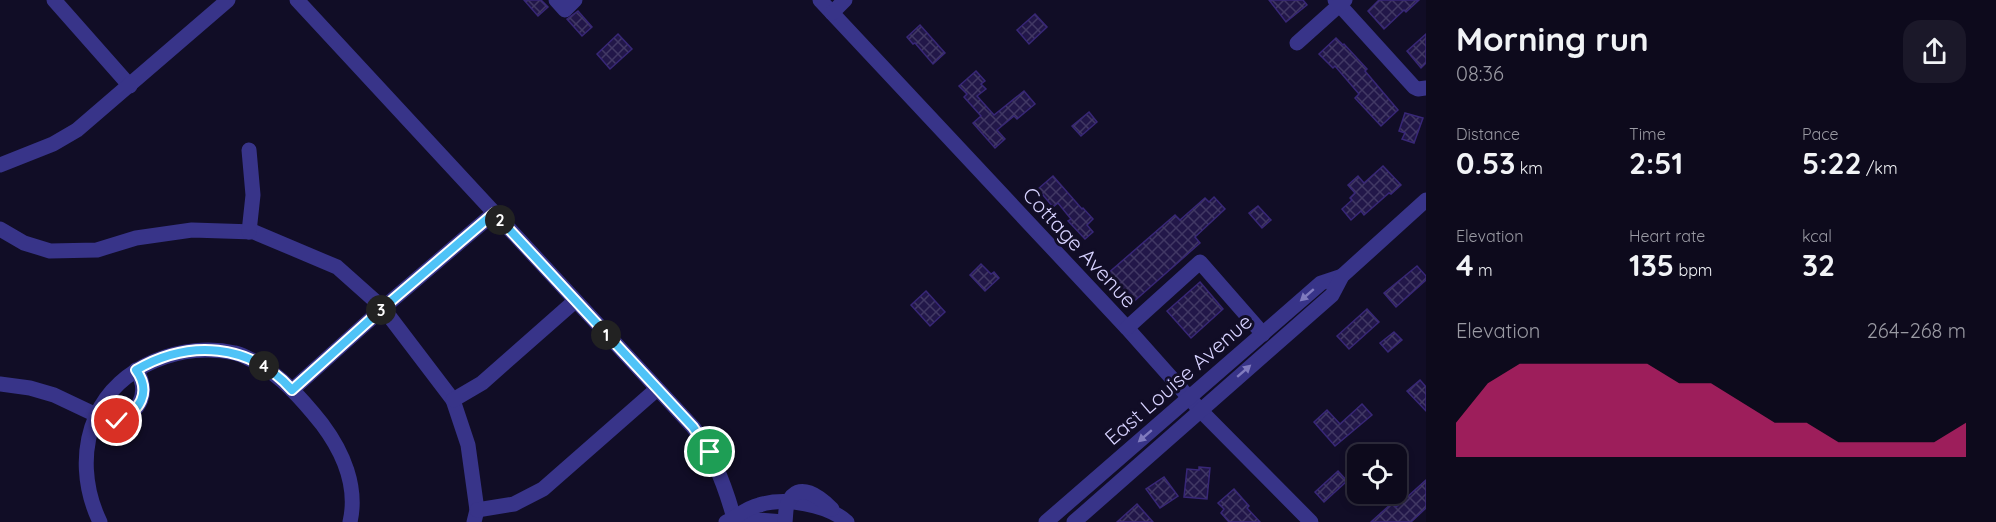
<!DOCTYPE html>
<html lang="en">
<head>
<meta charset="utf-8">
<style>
	:root { --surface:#0d0a1c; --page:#1b1829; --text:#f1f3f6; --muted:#9a9aa3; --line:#2d2b3b; --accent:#db2777 }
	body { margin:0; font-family:Quicksand,sans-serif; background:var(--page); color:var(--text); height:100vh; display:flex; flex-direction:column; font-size:22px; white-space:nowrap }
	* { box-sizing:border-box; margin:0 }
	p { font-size:20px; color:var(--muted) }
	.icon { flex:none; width:33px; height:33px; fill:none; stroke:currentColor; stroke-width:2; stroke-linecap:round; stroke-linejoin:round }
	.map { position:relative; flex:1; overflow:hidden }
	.side { display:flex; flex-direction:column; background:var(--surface); width:570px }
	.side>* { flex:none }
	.fabs { position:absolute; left:1347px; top:444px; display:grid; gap:12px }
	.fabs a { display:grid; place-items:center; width:60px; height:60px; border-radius:12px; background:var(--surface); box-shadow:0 3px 9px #0003,0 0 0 2px var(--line); font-size:30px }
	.pin { position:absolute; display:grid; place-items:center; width:51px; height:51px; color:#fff; margin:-26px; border:3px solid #fff; border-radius:50%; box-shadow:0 2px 6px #0007 }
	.km { position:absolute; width:30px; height:30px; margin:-15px; border-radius:50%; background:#222; color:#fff; font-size:16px; line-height:30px; text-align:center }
	.round { display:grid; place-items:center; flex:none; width:63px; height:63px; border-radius:18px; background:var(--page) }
	.summary { display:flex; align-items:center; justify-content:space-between; height:102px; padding:0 30px }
	h1 { font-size:33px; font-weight:700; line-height:45px }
	.stats { display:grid; grid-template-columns:repeat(3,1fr); gap:9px; height:102px; padding:6px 30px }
	.stats div { display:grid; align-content:center }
	.stats b { font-size:30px; font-weight:700 }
	.stats small { font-size:16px; font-weight:400 }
	.stats p { font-size:16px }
	.chart { height:168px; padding:12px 30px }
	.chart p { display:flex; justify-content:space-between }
	.chart svg { width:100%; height:108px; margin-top:6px; fill:var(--accent); opacity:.7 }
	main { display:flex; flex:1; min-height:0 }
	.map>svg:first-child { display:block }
	.building { fill:url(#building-cross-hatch); stroke:#382777; stroke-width:1.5 }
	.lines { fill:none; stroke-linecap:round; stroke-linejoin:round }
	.minor { stroke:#383489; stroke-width:15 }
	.oneway { fill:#807bbe }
	.route-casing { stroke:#fff; stroke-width:12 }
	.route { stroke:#4fc3f7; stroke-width:8 }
	.labels { text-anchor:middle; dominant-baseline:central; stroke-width:6; stroke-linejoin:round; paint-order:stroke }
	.street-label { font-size:21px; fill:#d7d2ff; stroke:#110d26 }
</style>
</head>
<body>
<main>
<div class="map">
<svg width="1426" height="522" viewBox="0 0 1426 522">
	<defs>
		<pattern id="building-cross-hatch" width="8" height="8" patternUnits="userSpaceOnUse" patternTransform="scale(1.5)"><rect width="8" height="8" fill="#221749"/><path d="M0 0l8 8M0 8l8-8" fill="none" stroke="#413864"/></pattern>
	</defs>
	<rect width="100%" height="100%" fill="#110d26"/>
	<g class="building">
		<path d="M524,0H541L548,7L538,16Z"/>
		<path d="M1269,0H1303L1307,5L1286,22Z"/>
		<path d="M1379,0H1419L1406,12L1404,10L1384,29L1368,11Z"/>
		<path d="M578,11L592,27L582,36L567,19Z"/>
		<path d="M1035,14L1047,27L1029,44L1017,30Z"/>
		<path d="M920,25L945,53L933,64L915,43L913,44L907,37Z"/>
		<path d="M618,34L632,49L610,69L597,54Z"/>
		<path d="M1426,34V63L1421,68L1407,51Z"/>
		<path d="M1336,38L1343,45L1344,44L1367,69L1365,71L1398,110L1381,126L1355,98L1359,94L1335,66L1333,68L1319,54Z"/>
		<path d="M976,71L985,81L981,84L986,89L977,96L994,115L1024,91L1035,104L1017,119L1014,116L997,130L1005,139L995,148L973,123L981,116L964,97L967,94L959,86Z"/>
		<path d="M1089,112L1097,122L1081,136L1072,126Z"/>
		<path d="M1405,113L1423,118L1414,143L1402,139L1405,133L1399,131Z"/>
		<path d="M1383,166L1401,185L1391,194L1389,193L1364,215L1361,211L1351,220L1342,209L1352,200L1350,198L1355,193L1348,185L1358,176L1364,183Z"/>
		<path d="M1053,176L1082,209L1083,208L1093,219L1087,225L1093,232L1085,239L1068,221L1071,219L1058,203L1053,207L1038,189Z"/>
		<path d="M1214,197L1225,209L1195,237L1200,243L1131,304L1106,275L1175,215L1180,220L1205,198L1209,202Z"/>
		<path d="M1258,206L1271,220L1262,228L1249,213Z"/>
		<path d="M981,264L991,274L994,272L999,278L985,291L970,275Z"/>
		<path d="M1417,266L1426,276V280L1396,307L1384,293Z"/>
		<path d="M1200,282L1223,309L1191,338L1167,311Z"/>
		<path d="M926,291L945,312L930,326L911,305Z"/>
		<path d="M1367,309L1379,322L1349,349L1337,336Z"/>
		<path d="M1394,332L1402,340L1388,352L1380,343Z"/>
		<path d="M1420,380L1426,387V411L1407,391Z"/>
		<path d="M1362,404L1372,415L1335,446L1314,422L1327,410L1340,424Z"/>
		<path d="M1199,467L1210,468L1207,499L1184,497L1187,469L1199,470Z"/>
		<path d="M1338,471L1347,481L1324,502L1315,492Z"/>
		<path d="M1164,477L1178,496L1160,508L1146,489Z"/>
		<path d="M1426,480V508L1411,522H1371L1392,503L1396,507Z"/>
		<path d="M1234,489L1249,506L1247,508L1260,522H1229L1221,513L1224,509L1218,503Z"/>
		<path d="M1137,504L1153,522H1117Z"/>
	</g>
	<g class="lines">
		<g class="minor">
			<path d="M54,0L130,86"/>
			<path d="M297,0L693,427C714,455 726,488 735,522"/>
			<path d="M556,0L565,10L575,0"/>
			<path d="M820,0L1127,328L1200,410L1311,522"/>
			<path d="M1335,0L1414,87L1418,89L1426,88"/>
			<path d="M832,13L845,0"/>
			<path d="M1297,43L1345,0"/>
			<path d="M0,165L53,144L77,130L228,0"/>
			<path d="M0,229L24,243L50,251L97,250L136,238L192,230L254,232L337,267L383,308L453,400L468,445L477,510L474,522"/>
			<path d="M249,232L253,195L249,150"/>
			<path d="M1127,328L1200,262L1263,334"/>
			<path d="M0,384L30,388L54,395L111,422C137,418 152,393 136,370"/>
			<path d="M292,390L383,308L494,213"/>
			<path d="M453,400L482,383L575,301"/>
			<path d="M477,510L514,504L543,489L657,389"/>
			<path d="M734,518L784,522"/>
			<path d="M100,522C84,489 81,450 96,416C118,365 184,341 235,353C241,354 247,358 252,360C281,375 302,399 322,424C343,452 358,487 350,522"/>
			<path d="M726,522C737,517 746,508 759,505C785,497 827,504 847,522"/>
			<path d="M785,522C786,516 785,508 788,503C798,479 821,498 832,509"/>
			<path d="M1046,522L1321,283L1342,276"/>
			<path d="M1074,522L1332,295L1342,276L1426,200"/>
		</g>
	</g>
	<defs><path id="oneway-solid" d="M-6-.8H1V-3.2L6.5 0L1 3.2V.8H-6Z" transform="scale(1.5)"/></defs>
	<g class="oneway">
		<use href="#oneway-solid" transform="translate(1307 295) rotate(139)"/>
		<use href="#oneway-solid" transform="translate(1244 371) rotate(-41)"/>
		<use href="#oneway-solid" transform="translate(1145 436) rotate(139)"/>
	</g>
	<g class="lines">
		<defs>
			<path id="route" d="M117,421C140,412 152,392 136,370C189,339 250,343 292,390L383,308L494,213L693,427L710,452"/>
		</defs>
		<use href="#route" class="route-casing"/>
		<use href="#route" class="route"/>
	</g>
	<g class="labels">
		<g class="street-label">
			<text transform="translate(1080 247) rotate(47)">Cottage Avenue</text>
			<text transform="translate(1178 379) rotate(-41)">East Louise Avenue</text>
		</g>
	</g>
</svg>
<div class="fabs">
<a><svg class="icon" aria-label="locate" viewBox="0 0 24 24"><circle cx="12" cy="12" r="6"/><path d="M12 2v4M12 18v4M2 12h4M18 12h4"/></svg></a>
</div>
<div class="pin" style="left:710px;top:452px;background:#1e9e55"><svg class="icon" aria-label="arrive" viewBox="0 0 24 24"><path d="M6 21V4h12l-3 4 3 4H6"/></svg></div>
<div class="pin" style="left:117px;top:421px;background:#d93025"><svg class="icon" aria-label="check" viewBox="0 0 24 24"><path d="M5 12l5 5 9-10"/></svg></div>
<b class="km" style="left:606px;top:335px">1</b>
<b class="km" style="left:500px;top:220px">2</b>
<b class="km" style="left:381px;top:310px">3</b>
<b class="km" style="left:264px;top:366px">4</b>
</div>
<section class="side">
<div class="summary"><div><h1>Morning run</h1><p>08:36</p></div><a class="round"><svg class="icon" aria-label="share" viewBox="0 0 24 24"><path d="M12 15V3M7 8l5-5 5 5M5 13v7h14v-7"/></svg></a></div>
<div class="stats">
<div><p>Distance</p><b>0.53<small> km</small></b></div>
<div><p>Time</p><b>2:51</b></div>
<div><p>Pace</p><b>5:22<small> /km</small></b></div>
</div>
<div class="stats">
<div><p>Elevation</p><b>4<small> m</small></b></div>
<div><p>Heart rate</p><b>135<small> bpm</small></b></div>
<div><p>kcal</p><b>32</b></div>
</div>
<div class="chart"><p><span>Elevation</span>264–268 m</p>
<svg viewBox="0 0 160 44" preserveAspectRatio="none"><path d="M0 44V30L10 14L20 6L30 6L40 6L50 6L60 6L70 14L80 14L90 22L100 30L110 30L120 38L130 38L140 38L150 38L160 30V44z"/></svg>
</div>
</section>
</main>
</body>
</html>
